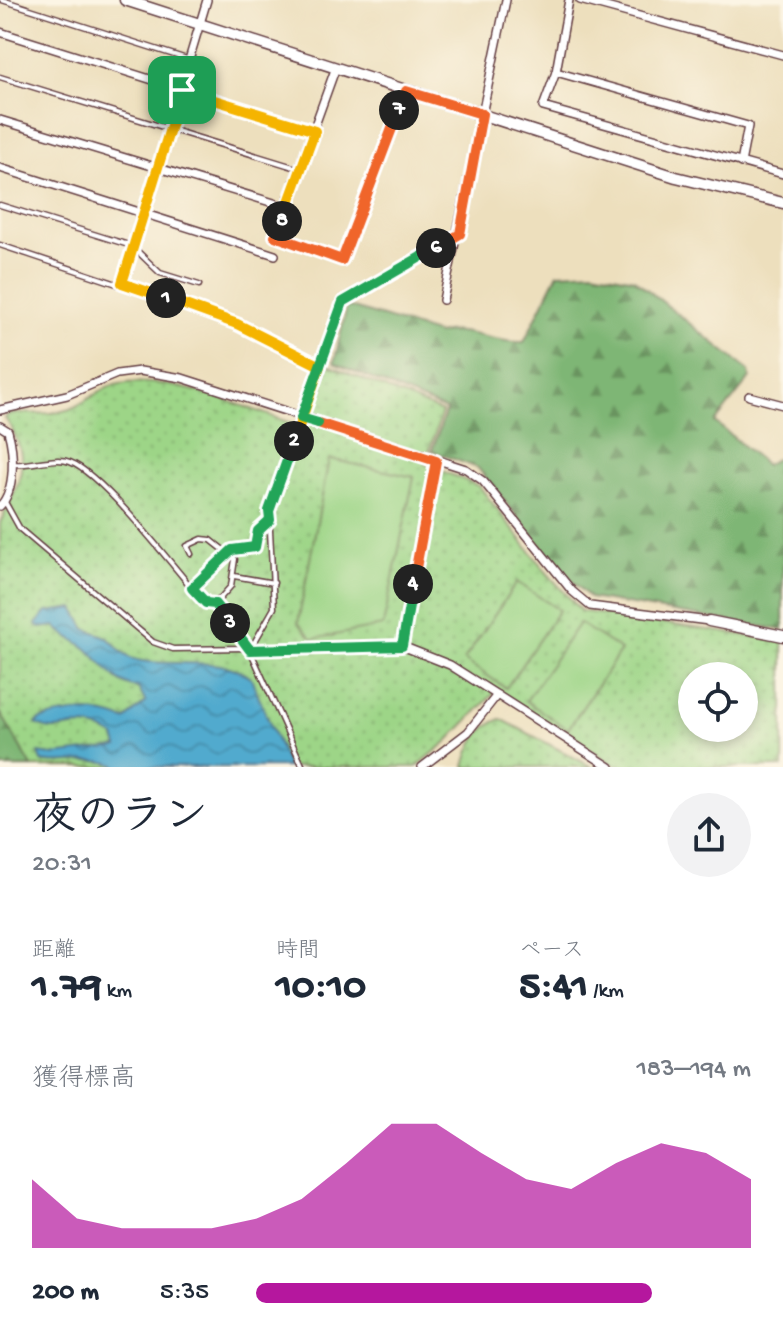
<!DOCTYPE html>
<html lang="ja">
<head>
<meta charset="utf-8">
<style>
	:root { --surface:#fff; --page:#f2f2f3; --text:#1f2937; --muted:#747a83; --accent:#b5179e }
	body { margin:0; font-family:"Gochi Hand","Klee One",sans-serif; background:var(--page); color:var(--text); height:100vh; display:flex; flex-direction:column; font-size:30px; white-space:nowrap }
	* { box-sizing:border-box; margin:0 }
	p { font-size:26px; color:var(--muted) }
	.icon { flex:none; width:44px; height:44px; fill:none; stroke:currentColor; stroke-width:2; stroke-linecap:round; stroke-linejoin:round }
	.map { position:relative; height:767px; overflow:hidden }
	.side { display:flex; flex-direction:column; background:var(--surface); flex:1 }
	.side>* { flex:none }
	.controls { position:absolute; left:678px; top:662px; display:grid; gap:16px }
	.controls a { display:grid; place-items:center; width:80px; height:80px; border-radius:50%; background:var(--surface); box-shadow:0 4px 12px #0003; font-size:40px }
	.pin { position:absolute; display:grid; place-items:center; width:68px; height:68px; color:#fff; margin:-34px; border-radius:16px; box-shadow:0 4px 12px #0006 }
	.km { position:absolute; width:40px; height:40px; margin:-20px; border-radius:50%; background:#222; color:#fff; font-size:22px; line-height:40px; text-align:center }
	.round { display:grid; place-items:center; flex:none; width:84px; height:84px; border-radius:42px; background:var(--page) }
	.headline { display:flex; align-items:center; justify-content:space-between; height:136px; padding:0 32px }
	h1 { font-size:44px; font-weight:800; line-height:60px }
	.stats { display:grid; grid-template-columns:repeat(3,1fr); gap:12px; height:136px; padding:8px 32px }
	.stats div { display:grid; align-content:center }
	.stats b { font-size:40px; font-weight:800 }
	.stats small { font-size:22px; font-weight:400 }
	.stats p { font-size:22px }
	.chart { height:224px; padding:16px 32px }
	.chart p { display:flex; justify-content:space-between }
	.chart svg { width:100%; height:144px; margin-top:8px; fill:var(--accent); opacity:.7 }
	ul { padding:0 32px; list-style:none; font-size:26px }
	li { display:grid; grid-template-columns:128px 96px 1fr; align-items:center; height:60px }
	li i { height:20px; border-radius:10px; background:var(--accent) }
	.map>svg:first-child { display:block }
	.grass { fill:url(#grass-dots); stroke:#747a59; stroke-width:2; fill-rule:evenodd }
	.forest { fill:url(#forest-firs); stroke:#646a50; stroke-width:2 }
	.pitch { fill:#9dd587; stroke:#747a59; stroke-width:2 }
	.water { fill:url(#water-waves); stroke:#4e647c; stroke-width:2 }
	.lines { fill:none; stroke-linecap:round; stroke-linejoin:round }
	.lane-casing { stroke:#623c41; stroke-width:7 }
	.street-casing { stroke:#623c41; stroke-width:10 }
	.secondary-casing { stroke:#623c41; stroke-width:13 }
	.lane { stroke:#fff; stroke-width:4 }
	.street { stroke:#fff; stroke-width:7 }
	.secondary { stroke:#fff; stroke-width:10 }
	.split-1-casing { stroke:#fff; stroke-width:16 }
	.split-2-casing { stroke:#fff; stroke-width:16 }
	.split-3-casing { stroke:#fff; stroke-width:16 }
	.split-4-casing { stroke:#fff; stroke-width:16 }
	.split-5-casing { stroke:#fff; stroke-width:16 }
	.split-6-casing { stroke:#fff; stroke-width:16 }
	.split-7-casing { stroke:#fff; stroke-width:16 }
	.split-8-casing { stroke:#fff; stroke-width:16 }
	.split-9-casing { stroke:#fff; stroke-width:16 }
	.split-1 { stroke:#f5b400; stroke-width:10 }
	.split-2 { stroke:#f5b400; stroke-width:10 }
	.split-3 { stroke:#22a559; stroke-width:10 }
	.split-4 { stroke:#22a559; stroke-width:10 }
	.split-5 { stroke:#f0652b; stroke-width:10 }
	.split-6 { stroke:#22a559; stroke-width:10 }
	.split-7 { stroke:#f0652b; stroke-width:10 }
	.split-8 { stroke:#f0652b; stroke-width:10 }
	.split-9 { stroke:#f5b400; stroke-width:10 }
</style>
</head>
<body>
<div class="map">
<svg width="783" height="767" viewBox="0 0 783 767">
	<defs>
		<pattern id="grass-dots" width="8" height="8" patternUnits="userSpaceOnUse" patternTransform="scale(2)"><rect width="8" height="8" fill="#9dd587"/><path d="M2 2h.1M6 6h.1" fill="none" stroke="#89b675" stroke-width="1.8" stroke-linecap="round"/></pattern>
		<pattern id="forest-firs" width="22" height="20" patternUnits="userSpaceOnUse" patternTransform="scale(2)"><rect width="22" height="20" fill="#7eb674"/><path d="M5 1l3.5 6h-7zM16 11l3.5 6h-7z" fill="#69935f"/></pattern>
		<pattern id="water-waves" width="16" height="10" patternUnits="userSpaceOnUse" patternTransform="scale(2)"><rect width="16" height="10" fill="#51aace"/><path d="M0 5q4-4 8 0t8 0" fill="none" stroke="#458aa7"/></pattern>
	</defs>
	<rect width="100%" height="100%" fill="#fcf5e5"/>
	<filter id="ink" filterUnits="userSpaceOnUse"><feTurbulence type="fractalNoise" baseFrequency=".0125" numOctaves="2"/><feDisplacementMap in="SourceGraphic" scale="16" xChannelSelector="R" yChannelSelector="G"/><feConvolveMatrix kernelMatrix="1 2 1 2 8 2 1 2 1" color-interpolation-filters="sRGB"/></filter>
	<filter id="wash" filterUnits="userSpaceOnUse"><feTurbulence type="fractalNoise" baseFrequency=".006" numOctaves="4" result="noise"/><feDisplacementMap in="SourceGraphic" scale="32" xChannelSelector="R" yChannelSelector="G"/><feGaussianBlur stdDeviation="1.8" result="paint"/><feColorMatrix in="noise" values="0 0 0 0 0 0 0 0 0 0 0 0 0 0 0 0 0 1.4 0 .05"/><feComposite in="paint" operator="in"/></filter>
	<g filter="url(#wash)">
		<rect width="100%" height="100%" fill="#eddfbd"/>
		<g class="grass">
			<path d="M329,365L442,412L425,464L479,486L548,574L581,611L783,641V767H618L497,690L448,741L416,767H15L0,740V523C20,481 34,461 5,418L9,414C30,412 51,416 70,409C87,402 103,386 120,384C177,375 251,411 306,428ZM692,676H744V728H692Z"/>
			<path d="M501,719L592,767H465C470,745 479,727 501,719Z"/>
		</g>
		<g class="forest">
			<path d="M593,271L634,279L749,371L750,378L715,422L766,465L783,454V630L590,598L558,567L478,468L432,451L446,410L334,363L347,306L438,334C462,325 494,344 524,342L558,273Z"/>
			<path d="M0,712L32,767H0Z"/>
		</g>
		<g class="pitch">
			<path d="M329,459L414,477L383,626L313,639L298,623Z"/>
			<path d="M517,582L559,610L506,688L464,660Z"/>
			<path d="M579,623L621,650L568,729L526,701Z"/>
		</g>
		<path class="water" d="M74,608L86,629C93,632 103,634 108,638C119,647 122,657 137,660C173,668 223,654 251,678L288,767H119C97,754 66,767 41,761L38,753L53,755L118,747L115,737C78,713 61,739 36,724L39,720C69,711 95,708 125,720L146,702L138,688C114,684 104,664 87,649C76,640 65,637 55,626L41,628L36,624L47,612Z"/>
	</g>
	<g filter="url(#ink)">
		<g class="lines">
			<defs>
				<g id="lane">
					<path d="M2,0L190,60"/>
					<path d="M0,77L300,169"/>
					<path d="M0,205L132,246L160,273L199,285"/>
					<path d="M0,245L237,324L319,365"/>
					<path d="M15,464C31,466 55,456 70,462C102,474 175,568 200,598L206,603L215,604L250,650L303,767"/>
					<path d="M5,502L20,529L153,642L173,649L402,646L436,461"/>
					<path d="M191,554L187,546L202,539L211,540L235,559L231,586L215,604"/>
					<path d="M234,576L274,583"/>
					<path d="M192,588L232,550L255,547L258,531L270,520"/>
					<path d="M250,650L274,608L269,511L301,418"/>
				</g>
				<g id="street">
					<path d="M569,0L556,72L543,107L783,174"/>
					<path d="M580,0L783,55"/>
					<path d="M0,32L315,131"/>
					<path d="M336,67L275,236L342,260L406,91"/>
					<path d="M556,72L748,126L741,163"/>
					<path d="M0,120L287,207"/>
					<path d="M0,168L275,255"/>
					<path d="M122,283L207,0"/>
					<path d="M443,300L506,0"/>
					<path d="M749,396L783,405"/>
					<path d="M0,410L67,395L117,374L140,371L182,378L466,469L483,481L572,591L590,606L709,621"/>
					<path d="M301,418L343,302L459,234"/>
					<path d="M0,426L8,431C14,451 16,490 0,506"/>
					<path d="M402,646L450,665L610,767"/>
					<path d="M422,767L468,732L497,695"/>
				</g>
				<g id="secondary">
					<path d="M125,0L676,177L783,203"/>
					<path d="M709,621L783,636"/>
				</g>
			</defs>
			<use href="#lane" class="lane-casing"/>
			<use href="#street" class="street-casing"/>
			<use href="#secondary" class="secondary-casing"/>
			<use href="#lane" class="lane"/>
			<use href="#street" class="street"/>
			<use href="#secondary" class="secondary"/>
		</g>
	</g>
	<g class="lines" filter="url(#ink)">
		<defs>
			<path id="split-1" d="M166,298L122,283L182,90"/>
			<path id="split-2" d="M166,298L237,324L320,366L294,441"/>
			<path id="split-3" d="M230,623L215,604L206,603L192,588L232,550L255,547L258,531L270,520L269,511L294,441"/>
			<path id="split-4" d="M230,623L250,650L402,646L413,584"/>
			<path id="split-5" d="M318,423L436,461L413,584"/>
			<path id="split-6" d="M318,423L301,418L343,302L436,248"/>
			<path id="split-7" d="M399,110L406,91L482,114L460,234L436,248"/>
			<path id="split-8" d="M282,221L275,236L342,260L399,110"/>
			<path id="split-9" d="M182,90L315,131L282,221"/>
		</defs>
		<use href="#split-1" class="split-1-casing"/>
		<use href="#split-2" class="split-2-casing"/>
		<use href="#split-3" class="split-3-casing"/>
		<use href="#split-4" class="split-4-casing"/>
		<use href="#split-5" class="split-5-casing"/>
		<use href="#split-6" class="split-6-casing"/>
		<use href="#split-7" class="split-7-casing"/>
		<use href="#split-8" class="split-8-casing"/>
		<use href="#split-9" class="split-9-casing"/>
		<use href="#split-1" class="split-1"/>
		<use href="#split-2" class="split-2"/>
		<use href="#split-3" class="split-3"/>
		<use href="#split-4" class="split-4"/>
		<use href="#split-5" class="split-5"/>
		<use href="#split-6" class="split-6"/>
		<use href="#split-7" class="split-7"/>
		<use href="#split-8" class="split-8"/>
		<use href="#split-9" class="split-9"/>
	</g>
</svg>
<div class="controls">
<a><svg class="icon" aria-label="locate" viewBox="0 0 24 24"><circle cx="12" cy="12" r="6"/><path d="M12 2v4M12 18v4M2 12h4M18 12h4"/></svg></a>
</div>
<div class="pin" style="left:182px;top:90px;background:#1e9e55"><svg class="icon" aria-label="arrive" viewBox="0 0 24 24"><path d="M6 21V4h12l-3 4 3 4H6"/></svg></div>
<b class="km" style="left:166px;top:298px">1</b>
<b class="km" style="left:294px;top:441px">2</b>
<b class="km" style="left:230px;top:623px">3</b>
<b class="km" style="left:413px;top:584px">4</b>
<b class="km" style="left:436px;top:248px">6</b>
<b class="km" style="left:399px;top:110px">7</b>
<b class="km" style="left:282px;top:221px">8</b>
</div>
<section class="side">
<div class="headline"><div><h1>夜のラン</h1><p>20:31</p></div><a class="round"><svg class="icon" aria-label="share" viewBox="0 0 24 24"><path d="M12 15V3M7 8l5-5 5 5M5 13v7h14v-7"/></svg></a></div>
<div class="stats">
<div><p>距離</p><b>1.79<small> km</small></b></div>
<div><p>時間</p><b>10:10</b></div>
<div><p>ペース</p><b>5:41<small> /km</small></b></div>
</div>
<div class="chart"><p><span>獲得標高</span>183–194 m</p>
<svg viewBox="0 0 160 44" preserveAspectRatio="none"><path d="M0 44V23L10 35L20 38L30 38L40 38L50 35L60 29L70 18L80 6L90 6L100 15L110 23L120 26L130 18L140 12L150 15L160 23V44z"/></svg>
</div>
<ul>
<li><b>200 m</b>5:35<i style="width:80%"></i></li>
</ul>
</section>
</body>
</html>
